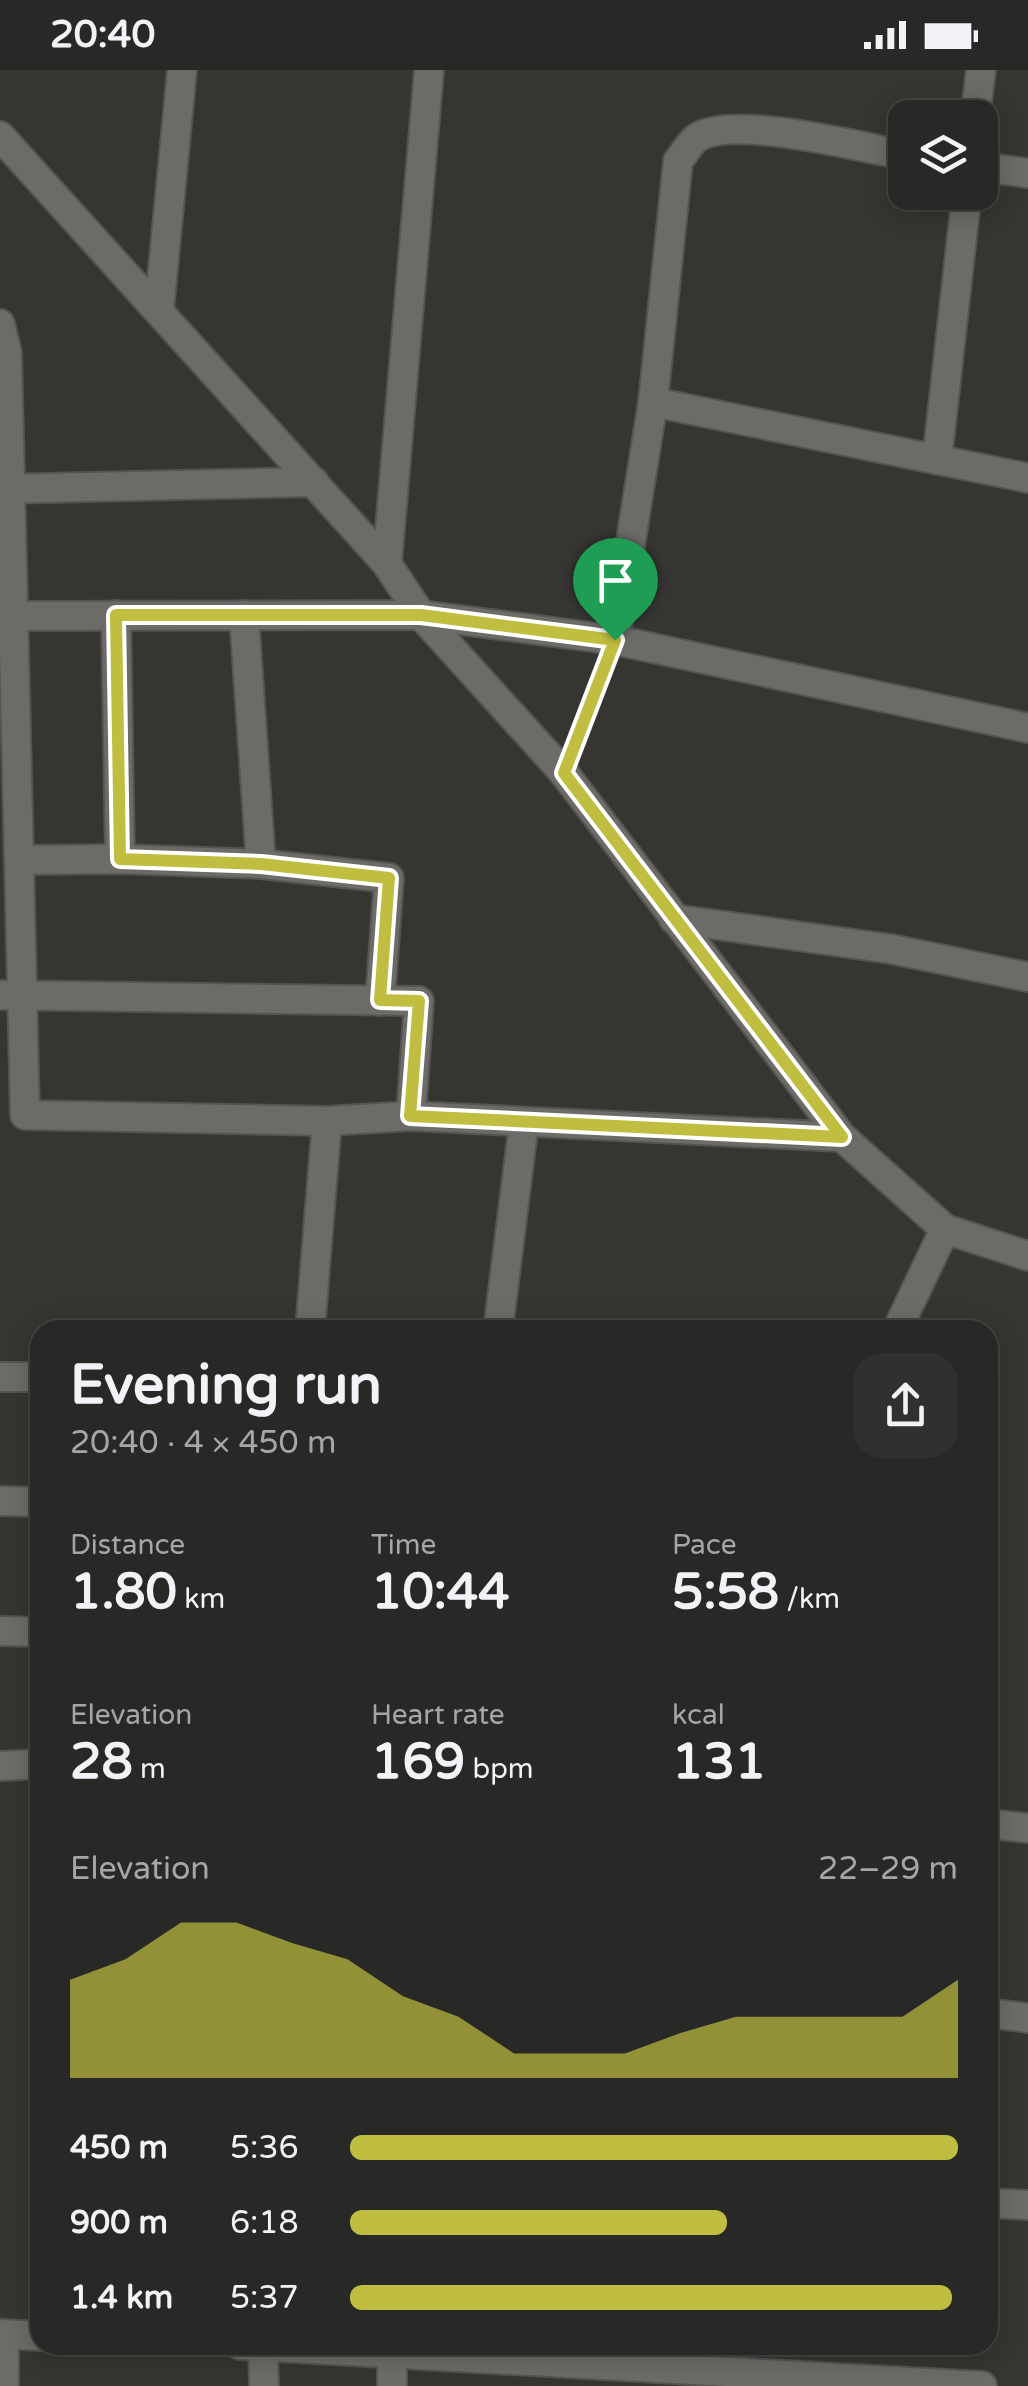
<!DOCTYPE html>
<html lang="en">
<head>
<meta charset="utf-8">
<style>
	:root { --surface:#282826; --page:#30302e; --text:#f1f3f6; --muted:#a5a6a7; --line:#444443; --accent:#c0be41 }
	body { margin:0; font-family:"Varela Round",sans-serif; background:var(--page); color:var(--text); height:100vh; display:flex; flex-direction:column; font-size:38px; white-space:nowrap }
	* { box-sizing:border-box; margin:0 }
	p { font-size:32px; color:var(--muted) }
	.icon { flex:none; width:55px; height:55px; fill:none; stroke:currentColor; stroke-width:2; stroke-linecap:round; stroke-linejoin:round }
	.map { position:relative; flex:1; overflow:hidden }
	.side { position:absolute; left:30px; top:1250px; width:968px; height:1035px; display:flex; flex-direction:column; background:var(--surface); border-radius:30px; box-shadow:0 5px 25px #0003,0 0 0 2px var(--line) }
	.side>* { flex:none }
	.tools { position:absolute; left:888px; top:30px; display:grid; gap:20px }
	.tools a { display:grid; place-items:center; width:110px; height:110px; border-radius:20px; background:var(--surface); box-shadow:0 5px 25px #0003,0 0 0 2px var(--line); font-size:50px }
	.pin { position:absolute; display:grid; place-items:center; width:85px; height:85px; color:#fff; margin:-102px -42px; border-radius:50% 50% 50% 0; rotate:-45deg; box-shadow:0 0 10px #0007 }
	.pin .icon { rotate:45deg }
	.round { display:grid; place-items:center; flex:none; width:105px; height:105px; border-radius:30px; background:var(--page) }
	.overview { display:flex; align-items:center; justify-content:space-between; height:170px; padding:0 40px }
	h1 { font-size:55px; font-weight:800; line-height:75px }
	.metrics { display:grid; grid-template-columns:repeat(3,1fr); gap:15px; height:170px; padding:10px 40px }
	.metrics div { display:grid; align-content:center }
	.metrics b { font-size:50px; font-weight:800 }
	.metrics small { font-size:28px; font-weight:400 }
	.metrics p { font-size:28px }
	.chart { height:280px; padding:20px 40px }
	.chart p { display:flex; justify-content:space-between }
	.chart svg { width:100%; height:180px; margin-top:10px; fill:var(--accent); opacity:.7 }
	ul { padding:0 40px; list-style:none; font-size:32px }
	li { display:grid; grid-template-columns:160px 120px 1fr; align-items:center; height:75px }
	li i { height:25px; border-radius:12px; background:var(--accent) }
	.status { display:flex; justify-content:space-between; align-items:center; height:70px; padding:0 50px; background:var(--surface); direction:ltr }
	.status svg { height:28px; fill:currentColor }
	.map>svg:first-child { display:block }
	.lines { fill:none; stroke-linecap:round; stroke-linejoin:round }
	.minor-casing { stroke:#555451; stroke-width:32 }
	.path { stroke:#777673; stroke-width:6; stroke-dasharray:2.5 8; stroke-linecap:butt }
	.minor { stroke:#6c6b68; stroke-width:28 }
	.route-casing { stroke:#fff; stroke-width:20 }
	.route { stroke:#c0be41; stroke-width:12 }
</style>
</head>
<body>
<div class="status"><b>20:40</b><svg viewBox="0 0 49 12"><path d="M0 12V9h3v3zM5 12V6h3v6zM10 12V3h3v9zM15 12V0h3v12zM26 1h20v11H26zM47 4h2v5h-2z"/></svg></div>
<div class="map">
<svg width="1028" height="2316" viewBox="0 0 1028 2316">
	<rect width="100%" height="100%" fill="#363532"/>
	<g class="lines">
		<defs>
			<g id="minor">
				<path d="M975,48L981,0"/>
				<path d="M0,66L387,494L421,545L564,703L842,1067L945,1159L1028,1186"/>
				<path d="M980,97L1028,103"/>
				<path d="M159,241L182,0"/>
				<path d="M0,254L7,283L25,1045L327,1051L411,1046L842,1067"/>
				<path d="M653,332L1028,408"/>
				<path d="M937,390L967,122"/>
				<path d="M0,419L314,412"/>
				<path d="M387,494L429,0"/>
				<path d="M116,545L120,789"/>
				<path d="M0,546L421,545L615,570L1028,658"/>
				<path d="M615,570L653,332L678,91C684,84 690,72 698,67C736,45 859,77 905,85"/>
				<path d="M19,790L120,789L261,794L244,545"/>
				<path d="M261,794L389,808L380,931"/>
				<path d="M674,849L891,879L1028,907"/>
				<path d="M0,925L419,931L411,1046"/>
				<path d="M310,1260L327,1051"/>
				<path d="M498,1260L524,1052"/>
				<path d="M897,1260L945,1159"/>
				<path d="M0,1307H40"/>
				<path d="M0,1431L40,1432"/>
				<path d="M0,1561L40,1562"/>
				<path d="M0,1696L40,1694"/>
				<path d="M988,1754L1028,1758"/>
				<path d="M988,1943L1028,1948"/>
				<path d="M988,2133L1028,2135"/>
				<path d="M0,2264L40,2266"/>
				<path d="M4,2265V2316"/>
				<path d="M240,2275L982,2316"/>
				<path d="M263,2276L264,2316"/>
				<path d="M392,2283V2316"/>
			</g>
		</defs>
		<use href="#minor" class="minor-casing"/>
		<path class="path" d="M576,672L606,595"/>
		<use href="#minor" class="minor"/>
	</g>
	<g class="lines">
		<defs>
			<path id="route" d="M116,545H421L615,570L564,703L842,1067L410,1046L419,931L380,930L389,808L261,794L120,789Z"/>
		</defs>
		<use href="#route" class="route-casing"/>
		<use href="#route" class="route"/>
	</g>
</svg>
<div class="tools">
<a><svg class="icon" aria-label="layers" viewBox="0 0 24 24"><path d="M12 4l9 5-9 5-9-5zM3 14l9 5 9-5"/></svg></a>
</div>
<div class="pin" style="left:615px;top:570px;background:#1e9e55"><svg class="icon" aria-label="arrive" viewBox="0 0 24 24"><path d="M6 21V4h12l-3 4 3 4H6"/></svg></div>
<section class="side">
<div class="overview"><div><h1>Evening run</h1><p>20:40 · 4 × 450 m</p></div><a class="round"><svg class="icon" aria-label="share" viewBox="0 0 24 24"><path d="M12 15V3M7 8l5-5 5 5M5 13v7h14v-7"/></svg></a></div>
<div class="metrics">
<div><p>Distance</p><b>1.80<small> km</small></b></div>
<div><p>Time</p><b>10:44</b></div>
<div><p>Pace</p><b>5:58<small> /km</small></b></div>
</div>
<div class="metrics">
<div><p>Elevation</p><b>28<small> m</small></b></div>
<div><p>Heart rate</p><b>169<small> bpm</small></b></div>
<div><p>kcal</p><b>131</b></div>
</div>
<div class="chart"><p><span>Elevation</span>22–29 m</p>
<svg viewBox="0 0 160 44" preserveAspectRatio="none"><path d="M0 44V20L10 15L20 6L30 6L40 11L50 15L60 24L70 29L80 38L90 38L100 38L110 33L120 29L130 29L140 29L150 29L160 20V44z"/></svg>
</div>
<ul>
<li><b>450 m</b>5:36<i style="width:100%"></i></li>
<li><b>900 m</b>6:18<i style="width:62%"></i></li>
<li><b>1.4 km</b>5:37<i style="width:99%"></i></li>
</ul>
</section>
</div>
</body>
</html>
